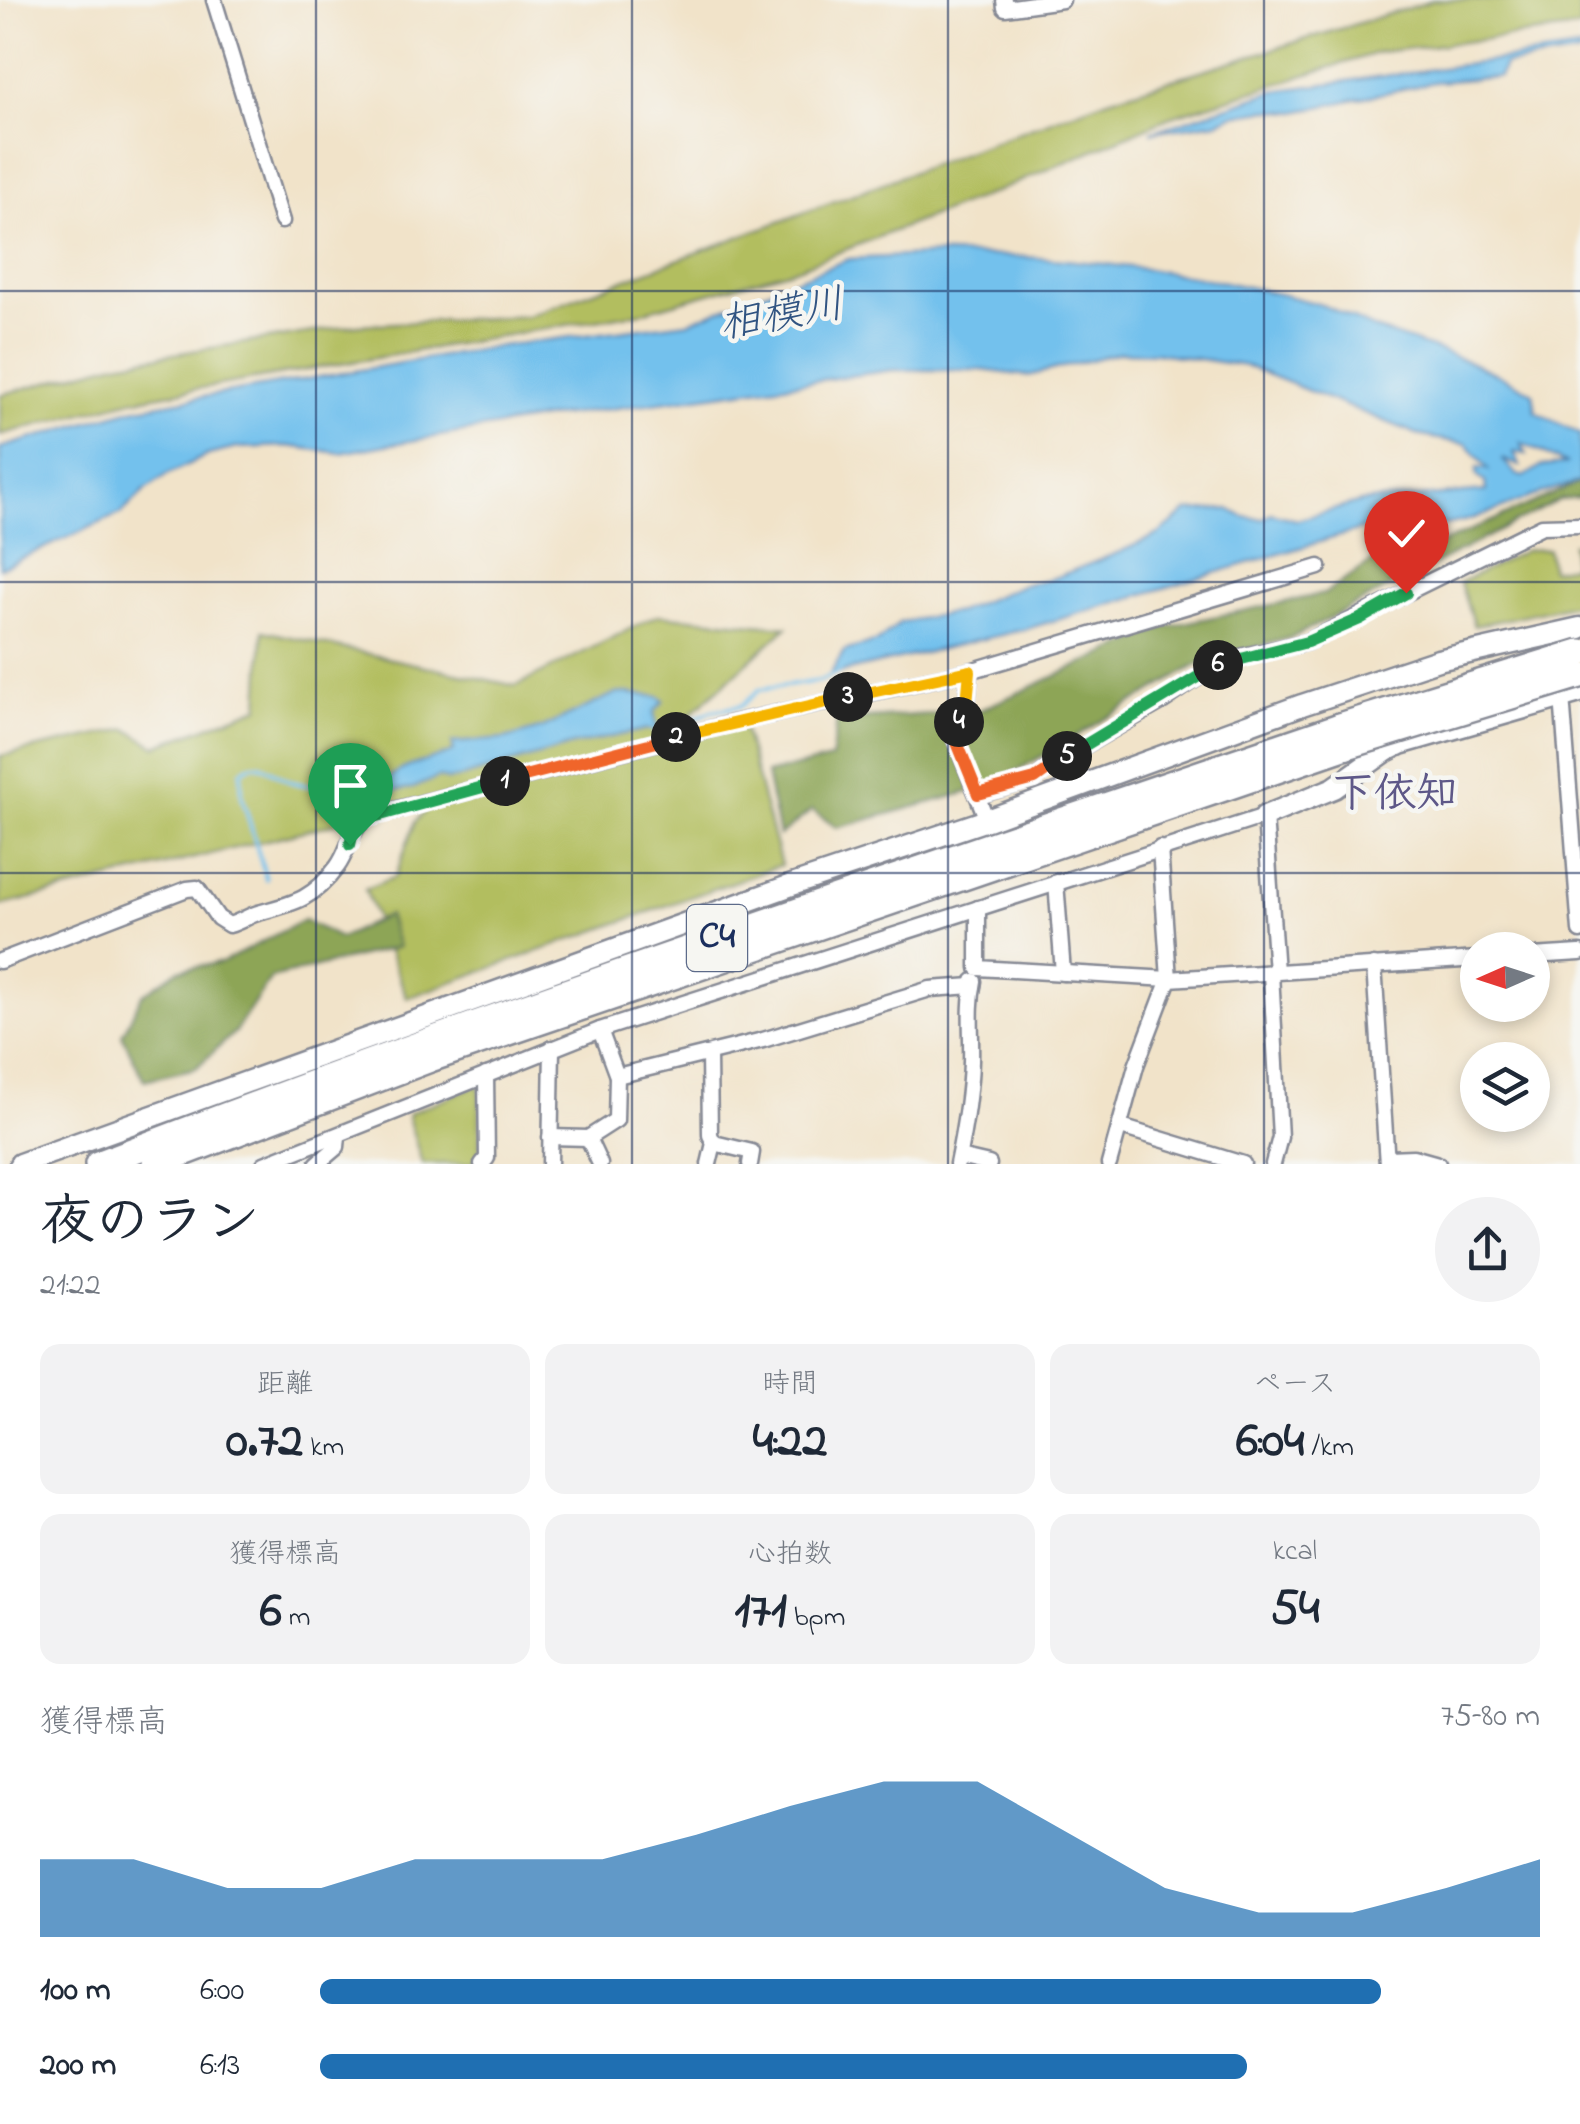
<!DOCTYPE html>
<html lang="ja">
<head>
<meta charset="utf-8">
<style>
	:root { --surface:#fff; --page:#f2f2f3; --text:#1f2937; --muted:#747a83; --accent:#1f6fb2 }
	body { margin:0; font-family:"Indie Flower","Klee One",sans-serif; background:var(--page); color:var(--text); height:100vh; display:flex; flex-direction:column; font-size:38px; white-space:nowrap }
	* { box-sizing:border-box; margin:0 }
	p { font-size:32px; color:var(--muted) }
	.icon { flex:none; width:55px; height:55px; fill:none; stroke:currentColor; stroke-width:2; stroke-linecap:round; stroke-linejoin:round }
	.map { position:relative; height:1164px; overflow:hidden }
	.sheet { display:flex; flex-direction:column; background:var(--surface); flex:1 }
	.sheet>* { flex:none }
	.needle { width:65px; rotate:267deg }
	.controls { position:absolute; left:1460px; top:932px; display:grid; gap:20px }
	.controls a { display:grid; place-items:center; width:90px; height:90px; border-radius:50%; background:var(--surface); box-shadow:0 5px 15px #0003; font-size:50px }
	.pin { position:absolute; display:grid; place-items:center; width:85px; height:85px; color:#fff; margin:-102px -42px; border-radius:50% 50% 50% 0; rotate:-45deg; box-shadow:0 0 10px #0007 }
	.pin .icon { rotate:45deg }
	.km { position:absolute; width:50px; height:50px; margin:-25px; border-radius:50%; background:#222; color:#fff; font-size:28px; line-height:50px; text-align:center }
	.round { display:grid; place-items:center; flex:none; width:105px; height:105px; border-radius:52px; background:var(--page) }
	.overview { display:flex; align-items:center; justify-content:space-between; height:170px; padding:0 40px }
	h1 { font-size:55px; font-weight:800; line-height:75px }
	.stats { display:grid; grid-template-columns:repeat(3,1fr); gap:15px; height:170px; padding:10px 40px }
	.stats div { display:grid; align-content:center; border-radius:20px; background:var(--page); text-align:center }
	.stats b { font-size:50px; font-weight:800 }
	.stats small { font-size:28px; font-weight:400 }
	.stats p { font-size:28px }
	.chart { height:280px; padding:20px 40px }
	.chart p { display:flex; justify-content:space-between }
	.chart svg { width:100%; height:180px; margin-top:10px; fill:var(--accent); opacity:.7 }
	ul { padding:0 40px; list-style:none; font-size:32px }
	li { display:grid; grid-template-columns:160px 120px 1fr; align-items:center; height:75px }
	li i { height:25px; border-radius:12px; background:var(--accent) }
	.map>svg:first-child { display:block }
	.green { fill:#b2be5f; stroke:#66765e; stroke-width:2.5 }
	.forest { fill:#8da556; stroke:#546a5a; stroke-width:2.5 }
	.water { fill:#73c1ed; stroke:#4778a6; stroke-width:2.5; fill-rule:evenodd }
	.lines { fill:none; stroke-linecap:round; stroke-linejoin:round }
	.stream { stroke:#73c1ed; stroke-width:4 }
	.street-casing { stroke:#868994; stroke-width:19 }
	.secondary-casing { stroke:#868994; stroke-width:25 }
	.highway-casing { stroke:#868994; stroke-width:30 }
	.street { stroke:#fff; stroke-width:14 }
	.secondary { stroke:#fff; stroke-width:20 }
	.highway { stroke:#fff; stroke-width:25 }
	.highway-bridge-casing { stroke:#868994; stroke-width:30; stroke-linecap:butt }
	.highway-bridge { stroke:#fff; stroke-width:25 }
	.split-1-casing { stroke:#fff; stroke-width:20 }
	.split-2-casing { stroke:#fff; stroke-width:20 }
	.split-3-casing { stroke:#fff; stroke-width:20 }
	.split-4-casing { stroke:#fff; stroke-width:20 }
	.split-5-casing { stroke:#fff; stroke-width:20 }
	.split-6-casing { stroke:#fff; stroke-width:20 }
	.split-7-casing { stroke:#fff; stroke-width:20 }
	.split-1 { stroke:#22a559; stroke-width:12 }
	.split-2 { stroke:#f0652b; stroke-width:12 }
	.split-3 { stroke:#f5b400; stroke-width:12 }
	.split-4 { stroke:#f5b400; stroke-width:12 }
	.split-5 { stroke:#f0652b; stroke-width:12 }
	.split-6 { stroke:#22a559; stroke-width:12 }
	.split-7 { stroke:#22a559; stroke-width:12 }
	.grid { fill:none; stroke:#1b2f5e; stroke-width:2.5; stroke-opacity:0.55 }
	.labels { text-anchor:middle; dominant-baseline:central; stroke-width:9; stroke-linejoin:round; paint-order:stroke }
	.shield { fill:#f6f6f2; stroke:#5d6b8a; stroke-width:2.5 }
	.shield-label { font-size:38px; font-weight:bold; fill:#1b2f5e }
	.water-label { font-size:42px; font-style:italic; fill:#315482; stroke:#f6f6f2 }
	.neighbourhood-label { font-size:42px; font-weight:bold; fill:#5e5888; stroke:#f6f6f2 }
</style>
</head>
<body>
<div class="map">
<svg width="1580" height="1164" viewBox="0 0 1580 1164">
	<rect width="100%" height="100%" fill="#f6f6f2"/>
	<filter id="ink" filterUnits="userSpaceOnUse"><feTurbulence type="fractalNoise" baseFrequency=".01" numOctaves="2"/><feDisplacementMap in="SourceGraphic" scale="20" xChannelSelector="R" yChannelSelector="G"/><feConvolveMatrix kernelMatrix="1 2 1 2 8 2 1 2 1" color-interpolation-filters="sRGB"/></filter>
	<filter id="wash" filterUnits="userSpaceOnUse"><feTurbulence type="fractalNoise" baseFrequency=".0048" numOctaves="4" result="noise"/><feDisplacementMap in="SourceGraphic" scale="40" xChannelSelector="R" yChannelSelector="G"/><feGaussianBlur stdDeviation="2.25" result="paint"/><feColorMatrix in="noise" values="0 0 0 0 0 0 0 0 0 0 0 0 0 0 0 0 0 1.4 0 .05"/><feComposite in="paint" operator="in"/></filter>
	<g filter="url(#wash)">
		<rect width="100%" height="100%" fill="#f1e3c9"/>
		<g class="green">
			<path d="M1435,0H1580V28L1380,52L1175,115L1000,190L795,269L642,312L132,400L0,435V395L116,363L357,325L527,316L1108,99Z"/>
			<path d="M1572,544H1580V603L1474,626L1460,583L1526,550L1548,549L1551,570L1573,566Z"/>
			<path d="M658,615L787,627L663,739L741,718L781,865L407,998L365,889L395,877L415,822L434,802L499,783L0,906V756L127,729L156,746L259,707L263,631L516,686Z"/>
			<path d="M477,1085L480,1087V1154L471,1164H422L408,1117L409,1113Z"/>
		</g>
		<g class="forest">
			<path d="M1580,482V498L1559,500L1293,637L1202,662L991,786L837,828L812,810L779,836L766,774L831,759L837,720L978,711L1164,627L1324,594L1394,547L1442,543Z"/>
			<path d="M388,915L398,947L271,978L235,1032L196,1068L144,1080L122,1035L142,995L178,970L223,962L304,920L340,938Z"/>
		</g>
		<g class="water">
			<path d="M1580,49V54L1504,65L1499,77L1434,82L1296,112L1265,110L1233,115L1217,122L1151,132L1274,91Z"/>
			<path d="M945,254C1068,256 1195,271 1315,303C1337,309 1357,322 1378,330C1432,348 1484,364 1533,393L1536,412L1580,434V482C1544,489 1512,506 1477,517C1441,529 1407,529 1370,527L1026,629L830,675L844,651L878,641L901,622L958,612L1022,585L1054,578L1120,552L1159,534L1187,511L1229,509L1244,517L1263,519L1271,513L1297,520L1361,502L1486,491L1485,482L1477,476V468L1488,469L1467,444L1422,436L1246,366L1158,353L1121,352L1028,376L981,370H893L544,418L340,453L287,446L237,448L208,455L168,474L146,489L122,513L0,568V448L132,409L501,346L688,322L849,259ZM1521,443L1567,464L1541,466L1524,477L1517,475L1502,459L1520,466L1514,452L1526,454Z"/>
			<path d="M626,693L659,697L664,701L654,712L657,731L648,729L573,745L463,777L447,780L439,777L413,788L379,792C390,764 430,763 454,751L452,743L505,739L543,728L614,694Z"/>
		</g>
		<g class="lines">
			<g class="stream">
				<path d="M655,730L683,724L711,711L741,706L759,690L820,681L841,670"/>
				<path d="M266,879L242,796L241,771C263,754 273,777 292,782C315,789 317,780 335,803L362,801L381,791"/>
				<path d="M307,1164L320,1153"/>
			</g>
		</g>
	</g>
	<g filter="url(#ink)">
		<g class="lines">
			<defs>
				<g id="street">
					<path d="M214,0L282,221"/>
					<path d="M1004,0L1005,8L1062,0"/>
					<path d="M970,671L967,703L953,735L987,820"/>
					<path d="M1562,696L1580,931"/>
					<path d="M978,795L1035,779L1056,762L1163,701L1212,668L1244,656L1307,642L1542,526L1580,525"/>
					<path d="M1056,882L1063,973"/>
					<path d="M978,908V968L1169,979L1478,959"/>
					<path d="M1532,956L1580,953"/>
					<path d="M0,961L187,889L197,888L218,918L229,925C240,922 248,916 258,913C295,903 313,899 337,867C350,850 350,825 371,816L733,723L970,671L1319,567"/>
					<path d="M1374,965L1387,1164"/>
					<path d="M1271,973L1280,1137L1273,1164"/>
					<path d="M709,1055L710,1135L714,1143"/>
					<path d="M617,1076L763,1040L930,989L973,986"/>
					<path d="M1121,1127L1243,1164"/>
					<path d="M550,1137L588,1138L616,1120L617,1076L600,1030"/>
					<path d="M588,1138L600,1164"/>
					<path d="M959,1157L989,1164"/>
					<path d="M1388,1158L1413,1157L1438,1164"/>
					<path d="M264,1164L600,1030L1265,816L1276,972"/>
					<path d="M317,1164L337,1147L338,1136"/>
					<path d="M482,1164L487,1158L486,1075"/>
					<path d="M550,1164L552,1048"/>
					<path d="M709,1164L714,1143L752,1152L750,1164"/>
					<path d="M957,1164C964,1130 970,1096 971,1061C972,1034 968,1008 974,981"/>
					<path d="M1109,1164L1136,1066L1169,979L1160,848"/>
				</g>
				<g id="secondary">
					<path d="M1265,816L1334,788L1386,751L1400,744L1580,692"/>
					<path d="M20,1164L789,886L987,820L1302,705L1438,660L1580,628"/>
				</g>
				<g id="highway">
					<path d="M98,1164C508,1006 924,868 1340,726"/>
					<path d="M155,1164L430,1059L1347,746"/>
				</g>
			</defs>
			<use href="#street" class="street-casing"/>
			<use href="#secondary" class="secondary-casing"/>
			<use href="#highway" class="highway-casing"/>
			<use href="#street" class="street"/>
			<use href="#secondary" class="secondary"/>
			<use href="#highway" class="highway"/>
			<defs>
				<g id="highway-bridge">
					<path d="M1340,726L1580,652"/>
					<path d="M1347,746L1580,675"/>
				</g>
			</defs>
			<use href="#highway-bridge" class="highway-bridge-casing"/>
			<use href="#highway-bridge" class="highway-bridge"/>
		</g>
	</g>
	<g class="lines" filter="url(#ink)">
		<defs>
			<path id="split-1" d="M350,845L354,828L362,820L505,781"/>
			<path id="split-2" d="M505,781L676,737"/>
			<path id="split-3" d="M676,737L848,697"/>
			<path id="split-4" d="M848,697L970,671L967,703L959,722"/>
			<path id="split-5" d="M959,722L954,735L978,794L1035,779L1067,756"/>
			<path id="split-6" d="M1067,756L1218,665"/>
			<path id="split-7" d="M1218,665L1307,642L1360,619L1406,593"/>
		</defs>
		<use href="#split-1" class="split-1-casing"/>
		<use href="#split-2" class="split-2-casing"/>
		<use href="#split-3" class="split-3-casing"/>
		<use href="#split-4" class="split-4-casing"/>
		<use href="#split-5" class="split-5-casing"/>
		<use href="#split-6" class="split-6-casing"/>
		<use href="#split-7" class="split-7-casing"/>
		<use href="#split-1" class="split-1"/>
		<use href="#split-2" class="split-2"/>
		<use href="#split-3" class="split-3"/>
		<use href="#split-4" class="split-4"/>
		<use href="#split-5" class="split-5"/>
		<use href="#split-6" class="split-6"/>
		<use href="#split-7" class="split-7"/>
	</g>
	<path class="grid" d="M316,0V1164M632,0V1164M948,0V1164M1264,0V1164M0,291H1580M0,582H1580M0,873H1580"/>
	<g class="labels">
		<rect class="shield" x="687" y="905" width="60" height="66" rx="8"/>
		<g class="shield-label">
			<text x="717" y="938">C4</text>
		</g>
		<g class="water-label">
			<text transform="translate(782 316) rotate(-10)">相模川</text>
		</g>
		<g class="neighbourhood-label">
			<text x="1395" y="795">下依知</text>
		</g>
	</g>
</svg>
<div class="controls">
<a><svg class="needle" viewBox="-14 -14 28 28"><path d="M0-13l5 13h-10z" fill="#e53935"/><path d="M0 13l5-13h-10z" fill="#747a83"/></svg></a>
<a><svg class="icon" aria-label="layers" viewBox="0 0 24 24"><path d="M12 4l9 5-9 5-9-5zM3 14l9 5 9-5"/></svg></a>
</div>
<div class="pin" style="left:350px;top:845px;background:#1e9e55"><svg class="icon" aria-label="arrive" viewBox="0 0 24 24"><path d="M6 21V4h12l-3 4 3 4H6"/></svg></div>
<div class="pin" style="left:1406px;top:593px;background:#d93025"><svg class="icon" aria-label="check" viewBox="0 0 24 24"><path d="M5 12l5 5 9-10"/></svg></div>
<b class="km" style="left:505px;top:781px">1</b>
<b class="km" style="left:676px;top:737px">2</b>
<b class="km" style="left:848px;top:697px">3</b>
<b class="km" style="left:959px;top:722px">4</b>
<b class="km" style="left:1067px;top:756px">5</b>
<b class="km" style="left:1218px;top:665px">6</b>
</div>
<section class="sheet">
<div class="overview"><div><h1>夜のラン</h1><p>21:22</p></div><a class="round"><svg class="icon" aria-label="share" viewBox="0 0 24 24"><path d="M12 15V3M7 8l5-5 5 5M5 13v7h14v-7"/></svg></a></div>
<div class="stats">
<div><p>距離</p><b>0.72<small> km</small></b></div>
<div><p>時間</p><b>4:22</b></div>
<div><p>ペース</p><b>6:04<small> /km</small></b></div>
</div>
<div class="stats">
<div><p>獲得標高</p><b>6<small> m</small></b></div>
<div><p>心拍数</p><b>171<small> bpm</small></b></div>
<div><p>kcal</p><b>54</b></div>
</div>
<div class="chart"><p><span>獲得標高</span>75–80 m</p>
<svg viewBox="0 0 160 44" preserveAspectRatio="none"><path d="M0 44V25L10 25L20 32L30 32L40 25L50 25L60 25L70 19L80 12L90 6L100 6L110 19L120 32L130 38L140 38L150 32L160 25V44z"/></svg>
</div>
<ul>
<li><b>100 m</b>6:00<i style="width:87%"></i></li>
<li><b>200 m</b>6:13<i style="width:76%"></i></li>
</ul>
</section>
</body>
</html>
